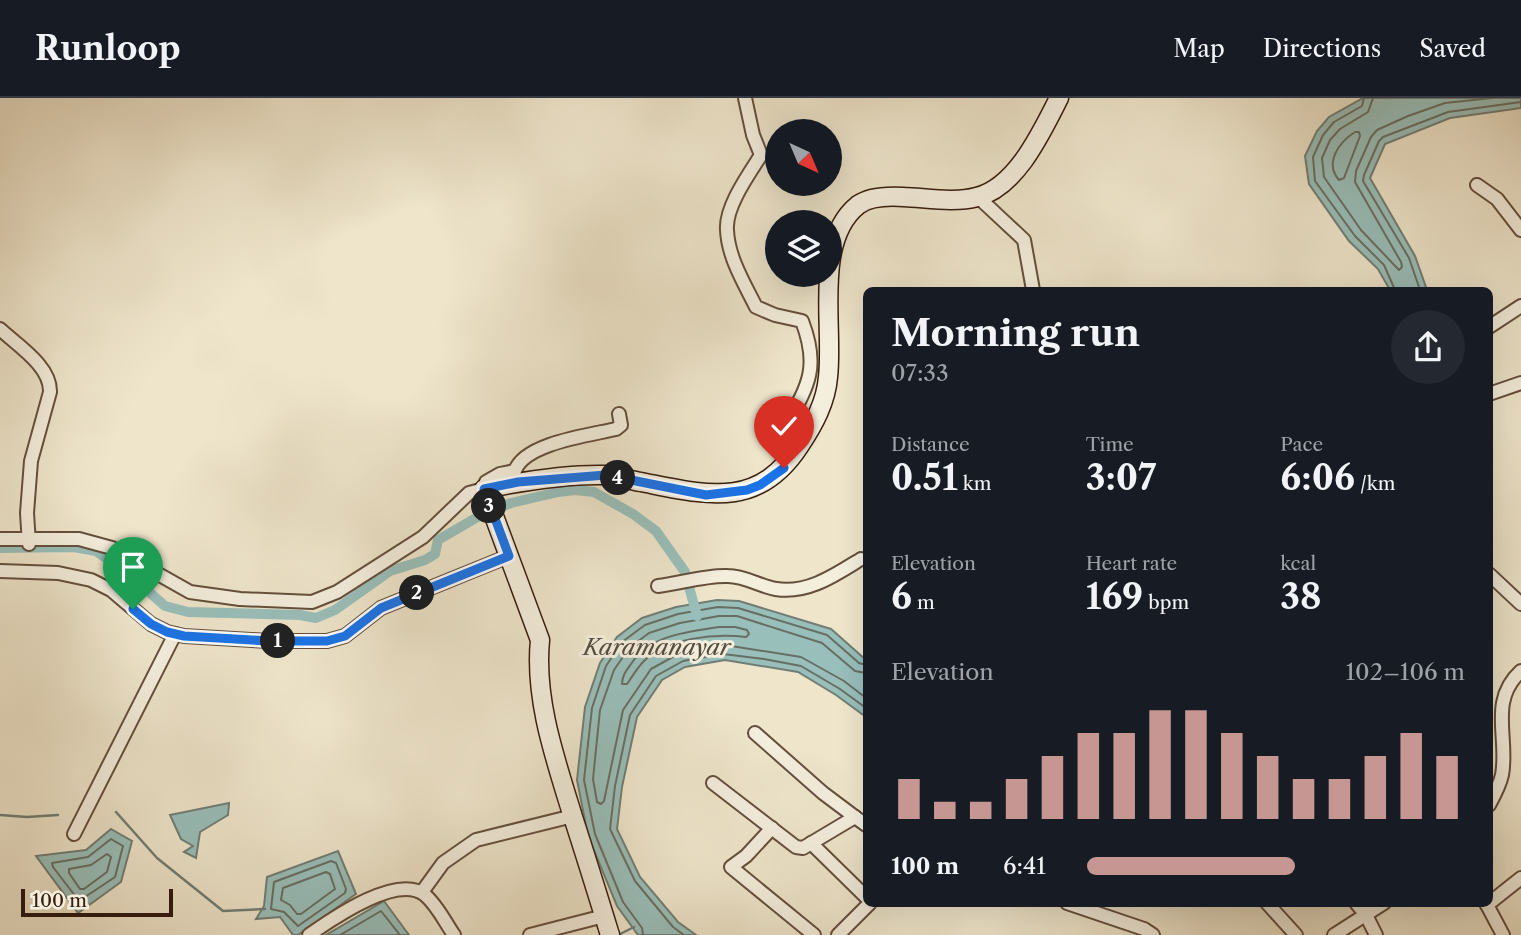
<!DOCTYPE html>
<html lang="en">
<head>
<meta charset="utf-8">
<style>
	:root { --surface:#171b24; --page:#242831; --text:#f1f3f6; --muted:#9ea1a6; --line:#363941; --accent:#c59692 }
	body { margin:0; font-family:"Libre Caslon Text",serif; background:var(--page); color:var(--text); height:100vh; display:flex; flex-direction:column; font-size:26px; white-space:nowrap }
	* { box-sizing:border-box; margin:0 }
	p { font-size:23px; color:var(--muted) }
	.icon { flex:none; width:38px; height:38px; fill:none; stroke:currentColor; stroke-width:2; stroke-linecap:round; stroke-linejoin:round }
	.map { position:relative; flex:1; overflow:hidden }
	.panel { position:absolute; left:863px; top:189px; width:630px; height:620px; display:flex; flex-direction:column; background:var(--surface); border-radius:10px; box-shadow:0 7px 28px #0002 }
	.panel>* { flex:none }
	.needle { width:46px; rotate:136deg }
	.tools { position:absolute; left:765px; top:21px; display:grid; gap:14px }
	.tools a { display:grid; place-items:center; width:77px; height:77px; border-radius:50%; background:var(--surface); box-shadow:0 7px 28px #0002; font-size:35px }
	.scale { position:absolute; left:21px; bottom:18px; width:152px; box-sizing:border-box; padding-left:7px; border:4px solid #361d0d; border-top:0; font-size:19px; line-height:24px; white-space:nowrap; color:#361d0d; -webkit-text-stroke:5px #f4eedd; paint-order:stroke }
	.pin { position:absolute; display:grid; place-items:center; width:60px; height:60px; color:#fff; margin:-72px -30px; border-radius:50% 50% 50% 0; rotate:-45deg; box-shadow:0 0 7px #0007 }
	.pin .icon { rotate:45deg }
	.km { position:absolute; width:35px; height:35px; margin:-18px; border-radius:50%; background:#222; color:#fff; font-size:19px; line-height:35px; text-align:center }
	.round { display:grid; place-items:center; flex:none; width:74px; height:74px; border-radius:37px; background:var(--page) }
	.overview { display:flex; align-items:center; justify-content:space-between; height:119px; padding:0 28px }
	h1 { font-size:38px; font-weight:700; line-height:52px }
	.metrics { display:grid; grid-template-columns:repeat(3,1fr); gap:10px; height:119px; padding:7px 28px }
	.metrics div { display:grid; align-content:center }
	.metrics b { font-size:35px; font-weight:700 }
	.metrics small { font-size:19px; font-weight:400 }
	.metrics p { font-size:19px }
	.chart { height:196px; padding:14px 28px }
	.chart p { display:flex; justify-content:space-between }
	.chart svg { width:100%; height:126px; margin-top:7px; stroke:var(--accent); stroke-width:6 }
	ul { padding:0 28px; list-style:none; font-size:23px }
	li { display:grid; grid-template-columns:112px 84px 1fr; align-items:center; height:52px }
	li i { height:18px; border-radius:9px; background:var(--accent) }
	header { display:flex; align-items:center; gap:42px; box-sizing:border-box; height:98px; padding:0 35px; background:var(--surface); border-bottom:2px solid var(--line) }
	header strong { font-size:33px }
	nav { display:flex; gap:38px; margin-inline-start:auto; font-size:24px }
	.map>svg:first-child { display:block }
	.water { fill:#99bfba; stroke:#717e75; stroke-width:2 }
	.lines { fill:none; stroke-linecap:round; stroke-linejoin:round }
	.shore { stroke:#686e64; stroke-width:2 }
	.stream { stroke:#717e75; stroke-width:2.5 }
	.canal { stroke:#99bfba; stroke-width:10 }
	.minor-casing { stroke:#644f3c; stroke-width:16 }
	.secondary-casing { stroke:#361d0d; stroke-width:21 }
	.minor { stroke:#f4eedd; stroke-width:12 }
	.secondary { stroke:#f4eedd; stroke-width:18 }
	.route-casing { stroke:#fff; stroke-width:14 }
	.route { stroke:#1a73e8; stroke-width:9 }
	.labels { text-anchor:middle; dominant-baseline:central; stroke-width:6; stroke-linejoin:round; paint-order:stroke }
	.water-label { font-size:23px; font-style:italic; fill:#544e41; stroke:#f4eedd }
</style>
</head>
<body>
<header>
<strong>Runloop</strong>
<nav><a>Map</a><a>Directions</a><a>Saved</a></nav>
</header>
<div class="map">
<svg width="1521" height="837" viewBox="0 0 1521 837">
	<rect width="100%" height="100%" fill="#eee5cb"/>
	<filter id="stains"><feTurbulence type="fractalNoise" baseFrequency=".00286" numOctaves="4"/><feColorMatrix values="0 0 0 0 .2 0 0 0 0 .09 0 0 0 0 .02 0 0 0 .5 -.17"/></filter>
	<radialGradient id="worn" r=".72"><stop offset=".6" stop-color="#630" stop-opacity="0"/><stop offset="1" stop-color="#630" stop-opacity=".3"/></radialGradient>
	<g class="water">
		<path d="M1363,0H1521V10L1450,20L1385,46L1370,80L1415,158L1427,192H1390L1378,171L1349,143L1309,86L1305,58L1317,33L1329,19Z"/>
		<path d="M717,502L739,503L831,531L866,562V619L836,597L798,574L725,562L685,569L662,582L637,619L622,689L617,731L640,779L678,824L696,837H638L617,808L588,738L577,682L585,609L600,565L617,539L642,520L676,509Z"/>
		<path d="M229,705L228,717L200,734L196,760L184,754L193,748L181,741L170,717Z"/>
		<path d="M111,731L132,743L121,784L78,815L36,758L86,752Z"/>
		<path d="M338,753L356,796L298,837H293L280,819L256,821L264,808L267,779Z"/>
		<path d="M384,803L409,837H326Z"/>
	</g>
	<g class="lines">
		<g class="shore">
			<path d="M1364,0L1362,8L1334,24L1323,37L1313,59L1315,83L1355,138L1384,167L1395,192"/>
			<path d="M1373,0L1368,14L1340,31L1330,42L1322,60L1324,79L1361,132L1399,172L1402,169L1401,164L1355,84L1356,73L1371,39L1377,32L1408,18L1445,5L1492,0"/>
			<path d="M1355,34H1359L1360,38L1344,80L1339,82C1324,65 1339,44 1355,34Z"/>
			<path d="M1420,192L1409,160L1363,83L1364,77L1379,43L1383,39L1448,14L1521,4"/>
			<path d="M719,529H735L747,532L749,536L746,539C715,535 667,540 644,563C637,570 632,579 627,586H622C622,578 626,573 631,566C650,537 687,534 719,529Z"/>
			<path d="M866,575L855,573L822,545L737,518H719L680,525L649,535L629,550L614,572L600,612L593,681L597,704L601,706L604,703L623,612L651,571L680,555L725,547L801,559L844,583L866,600"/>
			<path d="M111,741L123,748L115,779L79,803L53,769L52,765L88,759Z"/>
			<path d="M107,756L111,759L107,774L84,791H80L69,775V771L91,767Z"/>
			<path d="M331,763L336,765L346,791L345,795L298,828L284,814L271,811L274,784Z"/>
			<path d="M326,774L330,776L335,791L301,816H297L290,807L281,802L283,790Z"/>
			<path d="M340,837L381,813L400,837"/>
			<path d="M643,837L642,830L623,804L595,736L584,682L592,610L606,568L622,544L645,527L678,516L718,509L738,510L827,537L859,565L866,567"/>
			<path d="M684,837L673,829L635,783L610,731L615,688L630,617L656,578L683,563L723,556L764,561L801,568L840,591L866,610"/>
		</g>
		<g class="stream">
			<path d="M116,714L157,760L223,813L265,811"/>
			<path d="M0,717L27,719L58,717"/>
			<path d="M618,837L634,829"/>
		</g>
		<path class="canal" d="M0,450L74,449L96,453L124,472L165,508L188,514L300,517L316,520L335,512L390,473L425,462L435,456L438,442L481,417L511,405L558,394L575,392L594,394L633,416L656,433L685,474L697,518"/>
		<defs>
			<g id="minor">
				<path d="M745,0L753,37L761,57C749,76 725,109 727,132C728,159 744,185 756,209L775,217L802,223C820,270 808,288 785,329V334L802,343"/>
				<path d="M1477,87L1497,101L1521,132"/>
				<path d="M978,99L1024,142L1033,192"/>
				<path d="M1489,229L1521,208"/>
				<path d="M0,231C17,247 51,268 50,294L31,363L27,415L29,446"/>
				<path d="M1489,296L1521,285"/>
				<path d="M0,441H79L112,450L190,494L240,501L312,504L337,494L423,439L469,395L484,391L486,384L500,376L515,373C524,345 591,337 616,331L621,327L619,316"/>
				<path d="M0,473L58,475L91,482L111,492L151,526L167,534L184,538L269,543H327L345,538L381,510L509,458"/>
				<path d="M1489,476L1521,506"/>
				<path d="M658,488C681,485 706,477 728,478C745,478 759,488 776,491C808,496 835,477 861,461"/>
				<path d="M755,635L823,695L855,719"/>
				<path d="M713,685L796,749L803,750L855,719L866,727"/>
				<path d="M1489,707C1494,698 1500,686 1502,677C1509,640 1488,603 1521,573"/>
				<path d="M772,730L746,758L731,769L814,837"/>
				<path d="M74,736L175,536"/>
				<path d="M811,745L866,799"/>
				<path d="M422,794L443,765L476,742L573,718"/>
				<path d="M1067,805L1144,831L1153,837"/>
				<path d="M1267,805L1296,837"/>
				<path d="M1356,805L1366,817L1376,837"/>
				<path d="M1486,805L1503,837"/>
				<path d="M1487,807L1521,780"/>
				<path d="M309,837C332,821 397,775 425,797C437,807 445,824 454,837"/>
				<path d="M530,837L604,818"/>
				<path d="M838,837L870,805"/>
				<path d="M1334,837L1384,805"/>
			</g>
			<path id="secondary" d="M610,837C598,798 586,759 573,719C556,663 534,602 540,542L484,391C523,383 565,376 605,377C617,378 629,382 641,384C707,397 758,412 800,347C814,326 826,304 828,279C834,229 813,143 858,107C870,98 889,98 904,99C927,100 955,105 977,99C1017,89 1042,33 1059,0"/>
		</defs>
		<use href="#minor" class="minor-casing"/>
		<use href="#secondary" class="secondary-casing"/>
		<use href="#minor" class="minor"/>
		<use href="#secondary" class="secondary"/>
	</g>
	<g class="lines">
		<defs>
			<path id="route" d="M133,511L151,526L167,534L184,538L269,543H327L345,538L381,510L509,458L484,391L518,384L606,377L706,397L747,392L760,387L784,370"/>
		</defs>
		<use href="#route" class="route-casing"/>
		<use href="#route" class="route"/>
	</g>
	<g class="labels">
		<g class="water-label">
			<text x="657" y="549">Karamanayar</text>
		</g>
	</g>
	<rect width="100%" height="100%" filter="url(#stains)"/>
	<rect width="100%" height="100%" fill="url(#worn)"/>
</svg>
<div class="tools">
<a><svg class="needle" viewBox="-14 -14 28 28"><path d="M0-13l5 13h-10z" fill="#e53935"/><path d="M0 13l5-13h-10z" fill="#9ea1a6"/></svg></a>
<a><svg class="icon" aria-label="layers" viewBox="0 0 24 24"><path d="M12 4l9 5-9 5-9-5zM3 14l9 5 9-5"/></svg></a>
</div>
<div class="scale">100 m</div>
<div class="pin" style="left:133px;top:511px;background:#1e9e55"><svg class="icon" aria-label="arrive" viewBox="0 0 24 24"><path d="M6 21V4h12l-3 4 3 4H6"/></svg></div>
<div class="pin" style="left:784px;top:370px;background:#d93025"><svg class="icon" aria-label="check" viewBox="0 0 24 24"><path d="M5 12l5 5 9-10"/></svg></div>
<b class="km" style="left:278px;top:543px">1</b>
<b class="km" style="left:417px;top:495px">2</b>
<b class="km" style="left:489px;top:408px">3</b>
<b class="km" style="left:618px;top:380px">4</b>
<section class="panel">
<div class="overview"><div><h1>Morning run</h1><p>07:33</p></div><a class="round"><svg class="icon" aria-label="share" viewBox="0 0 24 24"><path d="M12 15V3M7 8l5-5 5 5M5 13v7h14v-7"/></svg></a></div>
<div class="metrics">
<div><p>Distance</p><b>0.51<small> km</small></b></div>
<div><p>Time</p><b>3:07</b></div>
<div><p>Pace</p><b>6:06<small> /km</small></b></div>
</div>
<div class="metrics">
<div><p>Elevation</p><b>6<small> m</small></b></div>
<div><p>Heart rate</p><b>169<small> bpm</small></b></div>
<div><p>kcal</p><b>38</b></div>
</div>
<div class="chart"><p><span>Elevation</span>102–106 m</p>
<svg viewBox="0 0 160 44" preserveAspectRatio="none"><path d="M5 44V30M15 44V38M25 44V38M35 44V30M45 44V22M55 44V14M65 44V14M75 44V6M85 44V6M95 44V14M105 44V22M115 44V30M125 44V30M135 44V22M145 44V14M155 44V22"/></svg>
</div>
<ul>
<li><b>100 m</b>6:41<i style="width:55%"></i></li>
</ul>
</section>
</div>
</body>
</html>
